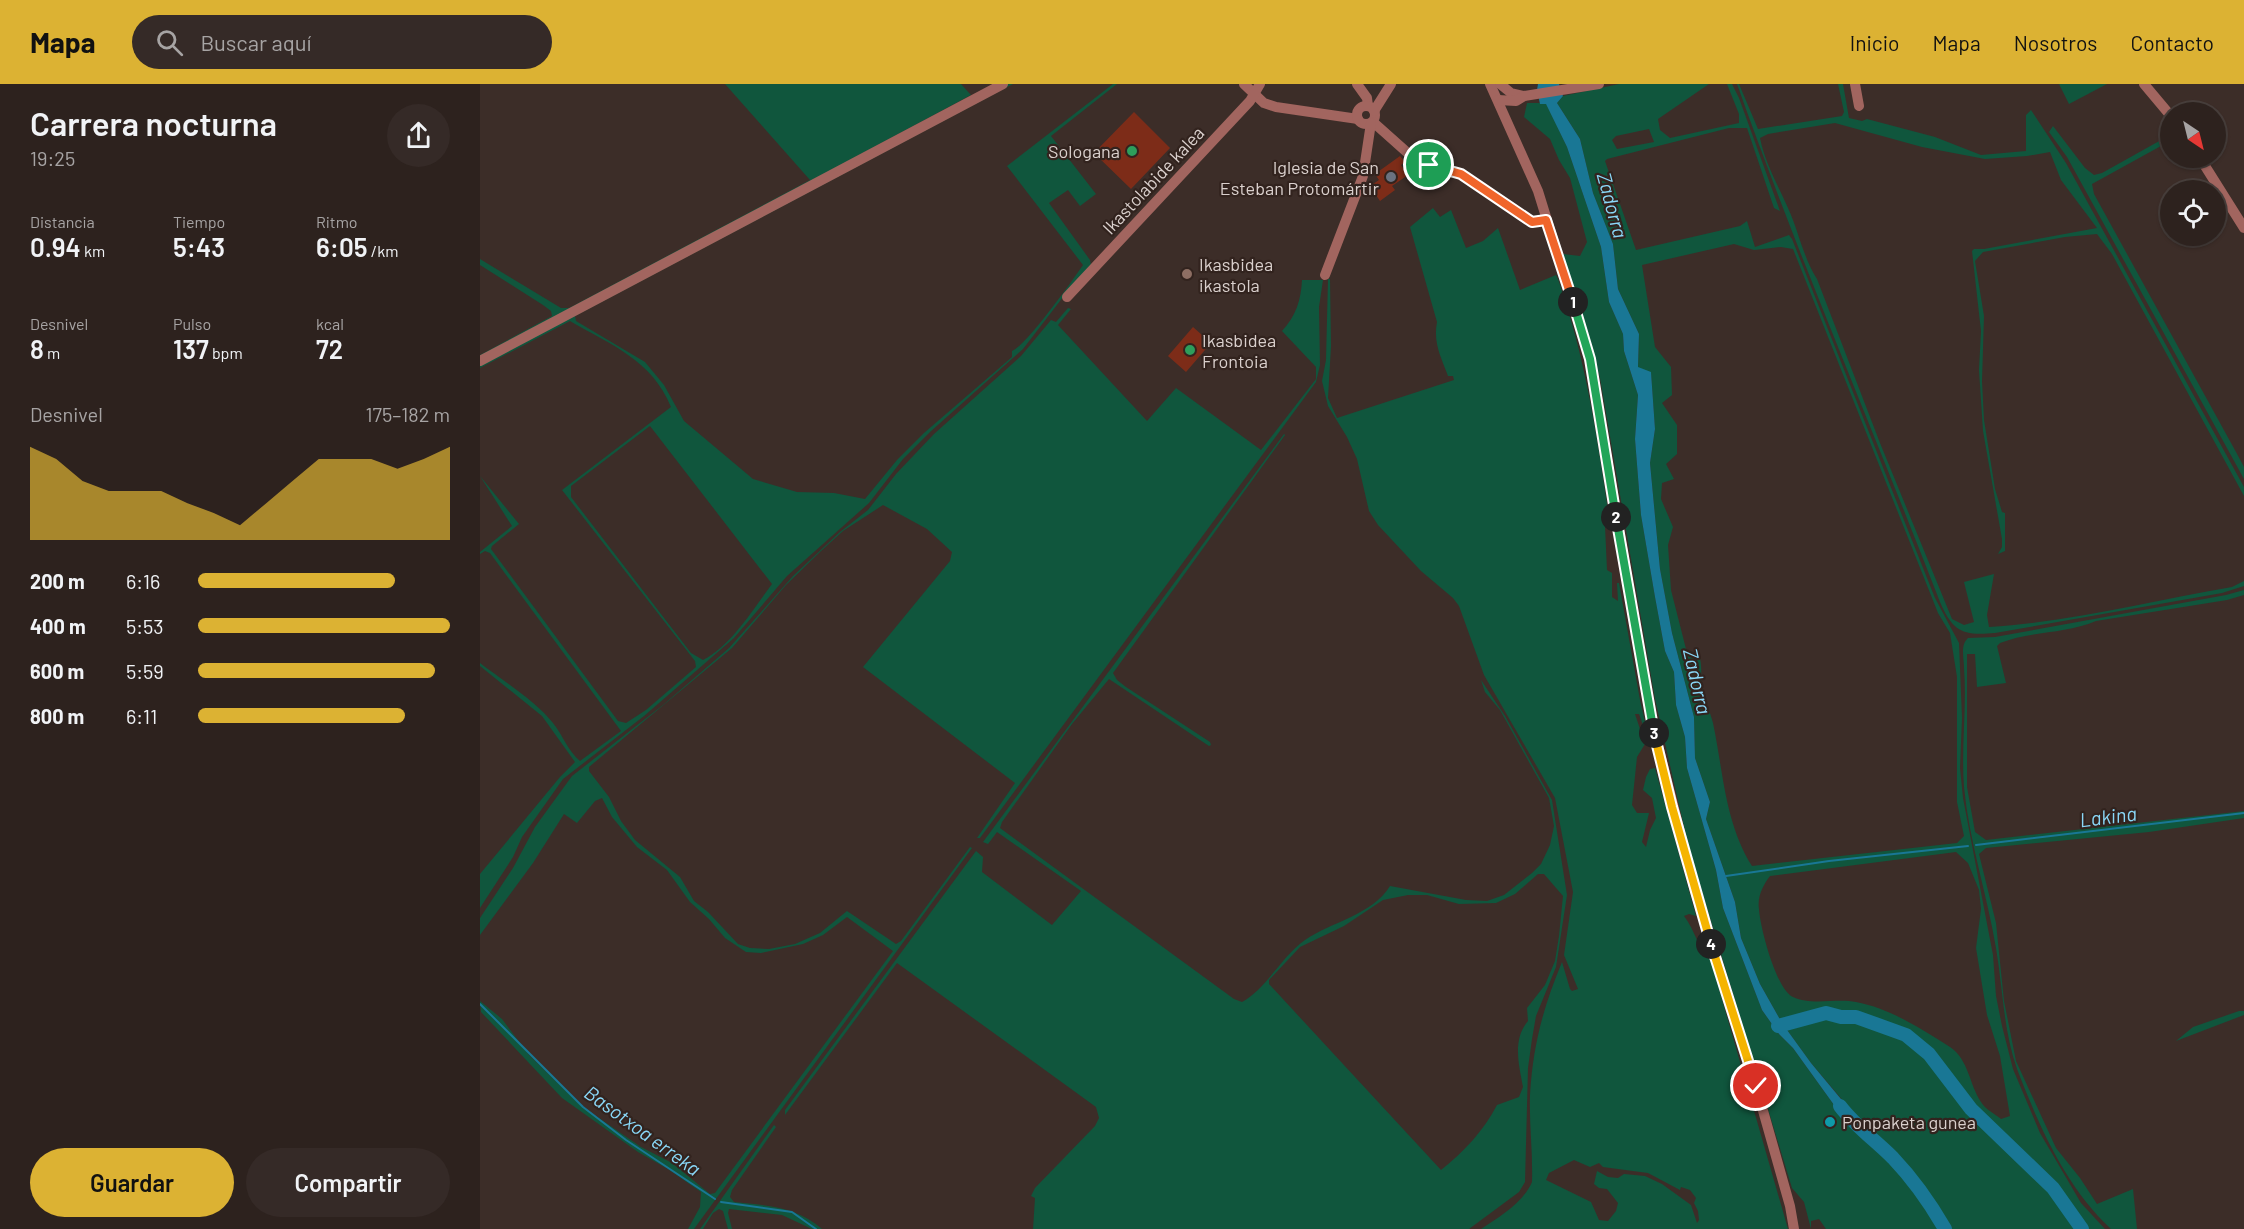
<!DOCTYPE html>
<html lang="es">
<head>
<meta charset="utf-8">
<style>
	:root { --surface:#2d221e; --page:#352a27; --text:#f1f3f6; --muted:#a7a4a4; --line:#483f3c; --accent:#dcb233 }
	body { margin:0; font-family:Barlow,sans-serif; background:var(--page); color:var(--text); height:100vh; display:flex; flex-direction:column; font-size:22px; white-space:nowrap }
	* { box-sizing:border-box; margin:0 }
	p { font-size:20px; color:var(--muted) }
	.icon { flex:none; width:33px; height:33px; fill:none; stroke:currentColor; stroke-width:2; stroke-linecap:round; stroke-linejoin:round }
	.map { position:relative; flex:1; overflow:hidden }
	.drawer { display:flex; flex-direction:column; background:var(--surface); width:480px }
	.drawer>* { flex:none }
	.needle { width:39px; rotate:145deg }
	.controls { position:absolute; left:1680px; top:18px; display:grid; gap:12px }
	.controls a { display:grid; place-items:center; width:66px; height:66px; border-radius:50%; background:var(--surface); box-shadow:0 2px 4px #0004,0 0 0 2px var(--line); font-size:30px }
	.pin { position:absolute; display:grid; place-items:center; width:51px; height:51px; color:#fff; margin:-26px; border:3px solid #fff; border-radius:50%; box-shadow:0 2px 6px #0007 }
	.km { position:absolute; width:30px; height:30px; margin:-15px; border-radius:50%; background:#222; color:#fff; font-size:16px; line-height:30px; text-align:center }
	.round { display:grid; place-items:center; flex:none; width:63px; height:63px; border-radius:32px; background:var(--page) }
	.head { display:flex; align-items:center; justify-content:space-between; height:102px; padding:0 30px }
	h1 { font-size:33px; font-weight:600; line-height:45px }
	.metrics { display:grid; grid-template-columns:repeat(3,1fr); gap:9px; height:102px; padding:6px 30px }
	.metrics div { display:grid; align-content:center }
	.metrics b { font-size:26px; font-weight:600 }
	.metrics small { font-size:16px; font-weight:400 }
	.metrics p { font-size:16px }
	.chart { height:168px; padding:12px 30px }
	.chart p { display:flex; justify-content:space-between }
	.chart svg { width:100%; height:108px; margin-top:6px; fill:var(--accent); opacity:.7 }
	.cta { display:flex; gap:12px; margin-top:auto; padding:12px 30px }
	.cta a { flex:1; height:69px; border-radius:36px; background:var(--accent); color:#111; font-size:24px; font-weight:600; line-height:69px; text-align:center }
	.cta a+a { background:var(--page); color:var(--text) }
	ul { padding:0 30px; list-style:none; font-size:20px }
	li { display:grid; grid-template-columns:96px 72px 1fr; align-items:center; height:45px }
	li i { height:15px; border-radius:8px; background:var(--accent) }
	header { display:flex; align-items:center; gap:36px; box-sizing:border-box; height:84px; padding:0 30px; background:var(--accent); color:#111 }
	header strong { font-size:28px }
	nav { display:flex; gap:33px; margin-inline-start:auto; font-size:21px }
	.search { width:420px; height:54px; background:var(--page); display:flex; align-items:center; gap:15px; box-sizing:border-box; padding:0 21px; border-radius:33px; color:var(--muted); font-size:22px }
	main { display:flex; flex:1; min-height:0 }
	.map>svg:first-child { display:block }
	.green { fill:#10563d; fill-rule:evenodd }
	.water { fill:#197795 }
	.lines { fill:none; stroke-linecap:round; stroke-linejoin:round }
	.stream { stroke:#197795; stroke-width:2 }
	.river { stroke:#197795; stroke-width:14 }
	.building { fill:#7d2c18 }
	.minor { stroke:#a2655f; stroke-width:10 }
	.split-1-casing { stroke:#fff; stroke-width:12 }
	.split-2-casing { stroke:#fff; stroke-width:12 }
	.split-3-casing { stroke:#fff; stroke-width:12 }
	.split-4-casing { stroke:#fff; stroke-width:12 }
	.split-5-casing { stroke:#fff; stroke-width:12 }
	.split-1 { stroke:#f0652b; stroke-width:8 }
	.split-2 { stroke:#22a559; stroke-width:8 }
	.split-3 { stroke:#22a559; stroke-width:8 }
	.split-4 { stroke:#f5b400; stroke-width:8 }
	.split-5 { stroke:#f5b400; stroke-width:8 }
	.leisure-dot { fill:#2e9e5b; stroke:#32231e; stroke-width:2 }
	.worship-dot { fill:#6b7280; stroke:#32231e; stroke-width:2 }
	.education-dot { fill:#8d6e63; stroke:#32231e; stroke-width:2 }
	.culture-dot { fill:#0f9aa8; stroke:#32231e; stroke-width:2 }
	.labels { text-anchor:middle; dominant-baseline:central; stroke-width:4.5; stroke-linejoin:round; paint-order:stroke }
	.poi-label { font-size:18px; fill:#dad0cd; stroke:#32231e; text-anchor:start }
	.street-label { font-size:18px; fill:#dad0cd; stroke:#32231e }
	.water-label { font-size:20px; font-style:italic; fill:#8ad8f8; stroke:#32231e }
</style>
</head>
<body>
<header>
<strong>Mapa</strong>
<div class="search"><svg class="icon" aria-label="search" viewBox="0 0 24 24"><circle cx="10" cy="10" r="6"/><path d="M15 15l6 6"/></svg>Buscar aquí</div>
<nav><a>Inicio</a><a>Mapa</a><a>Nosotros</a><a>Contacto</a></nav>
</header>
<main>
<section class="drawer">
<div class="head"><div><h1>Carrera nocturna</h1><p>19:25</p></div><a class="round"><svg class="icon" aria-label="share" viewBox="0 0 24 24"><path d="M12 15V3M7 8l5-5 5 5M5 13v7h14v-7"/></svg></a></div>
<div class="metrics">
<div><p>Distancia</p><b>0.94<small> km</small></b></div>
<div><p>Tiempo</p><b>5:43</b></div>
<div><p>Ritmo</p><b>6:05<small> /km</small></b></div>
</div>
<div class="metrics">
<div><p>Desnivel</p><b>8<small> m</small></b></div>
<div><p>Pulso</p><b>137<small> bpm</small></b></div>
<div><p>kcal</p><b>72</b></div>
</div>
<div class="chart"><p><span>Desnivel</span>175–182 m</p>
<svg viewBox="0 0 160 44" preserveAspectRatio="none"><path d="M0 44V6L10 11L20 20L30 24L40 24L50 24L60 29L70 33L80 38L90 29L100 20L110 11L120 11L130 11L140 15L150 11L160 6V44z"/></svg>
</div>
<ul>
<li><b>200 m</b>6:16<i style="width:78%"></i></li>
<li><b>400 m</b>5:53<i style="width:100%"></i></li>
<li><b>600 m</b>5:59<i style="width:94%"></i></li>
<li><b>800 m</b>6:11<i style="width:82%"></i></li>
</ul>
<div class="cta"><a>Guardar</a><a>Compartir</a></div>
</section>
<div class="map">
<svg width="1764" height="1145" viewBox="0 0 1764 1145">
	<rect width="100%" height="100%" fill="#3c2d28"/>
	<g class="green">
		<path d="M245,0H481L491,11L0,275V271L72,232L71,227L63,221L0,181V175L81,224H89L330,96Z"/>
		<path d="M527,0H533L95,232L96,237L165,278L184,301L204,337L273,395L317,408L354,409L385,415L417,376L444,349L532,273V267C547,261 592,197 603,181L527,82L633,0H637L571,52L616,110L600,122L588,106L569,119L610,176L611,181L590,204L543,265L450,348L423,375L389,419L307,492L254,554L164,632L83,695L42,753L33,773L0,824V790L80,693L95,678L62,632L0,582V579C22,596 56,617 73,639C83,651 87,666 100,677L141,647L10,469L5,467L0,470V468L32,442L0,392L39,440L12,462L11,465L138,637L146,639L166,626L216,583L215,577L82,406L191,323C172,276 131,261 90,237L0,284V279ZM170,342L292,500C273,525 252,561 223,576L211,569L91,413V402Z"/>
		<path d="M1139,0H1229L1178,35L1180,46L1190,54L1259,39V30L1247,0H1252L1259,14L1300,127L1294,124L1267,44H1249L1127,75L1125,77L1156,166L1260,142L1267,137L1275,163L1309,151L1312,155L1455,514L1479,559L1482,634L1480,684L1483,714L1513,871L1516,912L1522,942L1533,985L1560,1049L1601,1119L1625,1145H1346L1339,1135L1331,1137V1145L1324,1118L1312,1104L1209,765L1175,615L1120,294L1083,170L1100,172L1107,158L1090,94L1079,76L1070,55L1044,33L1047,19H1066L1087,63L1121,163L1129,218L1143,250L1144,267L1158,311L1155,355L1161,431L1175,513L1185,567L1194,588L1196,621L1205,653L1207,684L1236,786L1243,824L1282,926L1299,950L1313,964L1367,1039L1376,1032L1331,979L1302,939L1280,900L1261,854L1255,818L1226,735L1230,718L1215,674L1214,633L1192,549L1180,485L1170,379L1175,345L1171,289L1158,284L1159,250L1138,205L1133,160L1113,109L1100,55L1077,19L1083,12ZM1169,45L1174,58L1137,65L1132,56L1136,52ZM1254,160L1274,166L1301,163L1313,165L1458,529L1470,549L1477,593V718L1484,752L1477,759L1272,782C1245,740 1243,686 1233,639C1230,627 1224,615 1222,603C1220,591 1223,584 1219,571L1206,565L1191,506L1188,461L1193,443L1181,415L1182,399L1194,395L1186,380L1197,370V341L1182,319L1192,311L1191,283L1175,263L1162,181ZM1476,768L1488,779L1499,806L1501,825L1496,864L1507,931L1520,972L1530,1032L1521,1035C1515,1030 1505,1025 1501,1018C1489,1000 1489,976 1470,963C1442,945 1409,924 1376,918C1356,914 1332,922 1313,913C1296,905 1280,843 1279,825C1277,813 1283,801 1290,792Z"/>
		<path d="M1257,0H1259L1278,45L1362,32L1364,28L1358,0H1363L1369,34L1382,37L1387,35L1455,53L1501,71L1546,67V31L1551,26L1586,79L1764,403V412L1632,170L1617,150L1585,153L1503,168L1495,177L1504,232L1502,297L1504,336L1515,405L1522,428L1525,429V467L1518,470L1522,463V455L1503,347L1499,286L1501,247L1492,167L1494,165H1504L1617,144L1581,96L1570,68L1547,72L1505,75L1442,63L1355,39L1288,50L1280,54C1285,79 1298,101 1308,124C1319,148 1323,173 1337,195L1400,359L1472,535L1484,541L1494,538L1484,498L1514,490L1507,531L1509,543C1591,538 1671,517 1752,503L1764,497V502L1742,509L1515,549C1483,552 1473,548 1460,518C1393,345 1319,175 1257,0Z"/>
		<path d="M1579,0H1627L1589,20Z"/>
		<path d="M1573,42L1605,84L1614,91L1622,89L1690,51V57L1612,100L1614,110L1756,368L1764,383V395L1587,73L1569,48Z"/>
		<path d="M953,124L960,133L971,126L986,164L1003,157L1018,144L1040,206L1076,191L1078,195C1106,275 1118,357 1130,440L1125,442L1127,486L1132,489V513L1138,517L1137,499H1139L1160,616L1171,664L1159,630H1155L1165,660L1157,673L1152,721L1157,729H1169L1162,758L1166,763L1170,746L1176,734L1172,714L1163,706L1166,693L1170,685L1175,684L1216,832L1209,830L1204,832C1215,846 1218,865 1231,877L1308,1145H1001C1019,1133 1043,1119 1052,1098C1053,1069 1049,1040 1050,1011C1053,961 1063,924 1082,878L1090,905L1092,907L1098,905L1084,871L1093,808L1075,714L1004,591L979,522L973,514L941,487L898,441L889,427L877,375L867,353L848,322L842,297L846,276L848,195H850L851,262L848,314L857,334L974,296L973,292H968C961,273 953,259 957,238L930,143ZM1094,1076L1110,1083L1119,1079L1123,1083L1168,1089L1200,1106L1201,1103L1210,1106L1216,1114L1214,1119L1218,1127L1219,1136L1217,1139L1211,1121L1182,1100L1165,1092L1144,1090L1138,1094L1128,1093L1117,1087L1114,1100L1119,1104L1127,1105L1138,1119L1136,1127L1128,1137L1119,1136L1111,1118L1066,1096L1069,1089Z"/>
		<path d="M822,196H843L839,223L840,281L836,298L500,754H497L535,699L383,583L470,477L472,468L447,445L403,421L363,447L341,467L306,501L252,564L109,683V687L129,713L141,737L155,756L200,793L214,817L228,828L258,860L270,864L289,865L315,860L340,849L367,827L416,860L421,857L490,763L492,764L214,1145H208L220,1123L221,1108L188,1085L158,1068L82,1014L1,928L0,917L22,935L49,971L100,1021L161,1063L192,1079L230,1110L235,1109L413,867L367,833L343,851L323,860L281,869L266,868L245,854L229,835L210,818L187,786L157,763L132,733L122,714L115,717L97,739L84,730L53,779L0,851V834L33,784L55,743L92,692L183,621L249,564L313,492L360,448L388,426L416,390L454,350L541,272L571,236L576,238L588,224L591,225L578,241L667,337L696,304L781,366L836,295V283L802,247C816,232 821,216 822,196Z"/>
		<path d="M804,350L805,351L633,589L637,596L646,603L730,658L731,661L729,662L629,595L592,640L522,738L520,744L754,915L762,918C787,904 801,873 825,856C851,838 892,831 910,802L986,816L1007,817L1024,811L1052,789L1061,780L1070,761L1074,742L1069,714L1020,626L1005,608L1001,596L1025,632L1072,716L1087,811L1076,883L1056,932L1052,955L1048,984L1045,1098L1039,1108L989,1145H553L555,1114L551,1112L555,1104L615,1042L619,1034L616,1023L417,879L305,1031V1026L496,767L503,773L502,788L572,841L601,807L517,748L508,760L503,758ZM1058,790H1064L1083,812L1079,852L1075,877L1065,901L1047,924L1048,937C1032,956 1039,981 1043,1003L1039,1013L1017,1021C1004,1046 984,1068 961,1086L789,900V896L820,863L864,842L903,816L928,811H947L979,820L1016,819L1035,810Z"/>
		<path d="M1764,506V511L1747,516L1616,537C1585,550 1551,547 1520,559L1517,562L1518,566L1526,599L1497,603L1495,570H1487V703L1495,748L1506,756L1764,727V734L1669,748L1506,764L1499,770L1516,839L1524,917L1536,977L1576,1064L1600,1094L1617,1120L1653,1105L1657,1145H1631C1585,1102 1559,1042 1537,985C1523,945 1523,905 1516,864C1507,810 1489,757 1484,703C1481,663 1487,624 1484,584C1484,574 1480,561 1488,554L1515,553L1746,511Z"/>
		<path d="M1759,927H1764V931L1696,957L1713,943Z"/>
		<path d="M294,1041L296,1043L252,1106L250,1113L254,1118C285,1121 318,1123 342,1145H332L302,1131L249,1125L248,1129L252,1145H248L243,1127L239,1125L233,1129L223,1145H220Z"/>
	</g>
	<path class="water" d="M1058,0H1079L1083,12L1077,19L1100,55L1113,109L1133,160L1138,205L1159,250L1158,283L1171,288L1175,345L1170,379L1180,485L1192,549L1214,633L1215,674L1230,718L1226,735L1255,818L1261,854L1280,900L1302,939L1331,979L1376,1033L1367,1039L1313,964L1299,950L1282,926L1243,824L1236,786L1207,684L1205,653L1196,621L1194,588L1185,567L1175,513L1161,431L1155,355L1158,311L1144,267L1143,250L1129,218L1121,163L1087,63L1066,20H1060L1057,6Z"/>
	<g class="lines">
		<g class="stream">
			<path d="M1496,761L1764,729"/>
			<path d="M1246,792L1349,777L1488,762"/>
			<path d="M0,920L103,1023L146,1056L235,1115"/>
			<path d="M241,1118L312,1128L336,1145"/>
		</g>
		<g class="river">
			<path d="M1298,942L1346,929L1361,933H1376L1426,951L1449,970L1491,1025L1573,1104L1602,1145"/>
			<path d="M1360,1022C1375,1042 1395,1056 1413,1074C1434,1096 1450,1119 1465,1145"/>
		</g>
	</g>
	<g class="building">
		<path d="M654,28L690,64L651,105L614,69Z"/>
		<path d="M920,72L925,78L921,81L928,91L912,102L915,106L900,117L890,102L899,96L895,90Z"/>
		<path d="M713,243L731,259L706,288L688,272Z"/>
	</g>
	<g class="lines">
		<g class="minor">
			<path d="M764,0L784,19L796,23L878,35"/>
			<path d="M877,0L887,14L888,22"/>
			<path d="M1010,0L1058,107L1110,275L1171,634L1215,807L1276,1002L1310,1122L1314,1145"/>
			<path d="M1020,0L1031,9L1044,12"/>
			<path d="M1375,0L1379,22"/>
			<path d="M1664,0L1690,31"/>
			<path d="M1018,16L1036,17L1044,12L1119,0"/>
			<circle cx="886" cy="31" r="9"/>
			<path d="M894,27L911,0"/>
			<path d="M893,38L930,71L949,81L981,90L1051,138L1066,136"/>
			<path d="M1720,74L1764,144"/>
			<path d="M845,191L883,92L891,39"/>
			<path d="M587,213L770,17L780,0"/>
			<path d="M0,277L523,0"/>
		</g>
	</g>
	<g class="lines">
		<defs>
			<path id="split-1" d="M949,81L981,90L1052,138L1066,136L1093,218"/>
			<path id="split-2" d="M1093,218L1110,275L1136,433"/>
			<path id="split-3" d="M1136,433L1174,649"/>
			<path id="split-4" d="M1174,649L1192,723L1231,860"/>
			<path id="split-5" d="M1231,860L1276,1002"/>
		</defs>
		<use href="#split-1" class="split-1-casing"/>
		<use href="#split-2" class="split-2-casing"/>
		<use href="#split-3" class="split-3-casing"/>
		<use href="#split-4" class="split-4-casing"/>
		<use href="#split-5" class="split-5-casing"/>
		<use href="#split-1" class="split-1"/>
		<use href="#split-2" class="split-2"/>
		<use href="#split-3" class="split-3"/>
		<use href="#split-4" class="split-4"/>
		<use href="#split-5" class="split-5"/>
	</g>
	<g class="leisure-dot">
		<circle cx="652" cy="67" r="6"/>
		<circle cx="710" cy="266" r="6"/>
	</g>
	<circle class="worship-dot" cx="911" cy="93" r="6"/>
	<circle class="education-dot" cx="707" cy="190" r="6"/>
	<circle class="culture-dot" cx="1350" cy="1038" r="6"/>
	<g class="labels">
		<g class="poi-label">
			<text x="640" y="67" text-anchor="end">Sologana</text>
			<text x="899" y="83" text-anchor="end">Iglesia de San<tspan x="899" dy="21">Esteban Protomártir</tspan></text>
			<text x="719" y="180">Ikasbidea<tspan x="719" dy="21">ikastola</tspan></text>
			<text x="722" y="256">Ikasbidea<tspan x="722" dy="21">Frontoia</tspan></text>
			<text x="1362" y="1038">Ponpaketa gunea</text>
		</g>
		<g class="street-label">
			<text transform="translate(673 96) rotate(-47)">Ikastolabide kalea</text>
		</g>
		<g class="water-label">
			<text transform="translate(1133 121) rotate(75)">Zadorra</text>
			<text transform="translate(1218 597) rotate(77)">Zadorra</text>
			<text transform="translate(1628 732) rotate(-7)">Lakina</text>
			<text transform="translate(163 1046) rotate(36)">Basotxoa erreka</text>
		</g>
	</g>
</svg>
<div class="controls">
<a><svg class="needle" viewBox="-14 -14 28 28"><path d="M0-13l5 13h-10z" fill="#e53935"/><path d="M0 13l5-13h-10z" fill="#a7a4a4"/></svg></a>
<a><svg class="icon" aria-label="locate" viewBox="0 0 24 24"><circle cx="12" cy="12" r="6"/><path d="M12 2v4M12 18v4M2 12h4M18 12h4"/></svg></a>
</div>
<div class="pin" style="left:949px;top:81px;background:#1e9e55"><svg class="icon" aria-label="arrive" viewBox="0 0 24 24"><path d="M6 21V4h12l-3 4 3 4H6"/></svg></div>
<div class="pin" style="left:1276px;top:1002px;background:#d93025"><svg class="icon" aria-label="check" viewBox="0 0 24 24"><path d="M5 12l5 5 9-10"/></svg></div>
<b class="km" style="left:1093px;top:218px">1</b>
<b class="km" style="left:1136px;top:433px">2</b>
<b class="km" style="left:1174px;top:649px">3</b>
<b class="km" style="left:1231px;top:860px">4</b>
</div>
</main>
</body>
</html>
